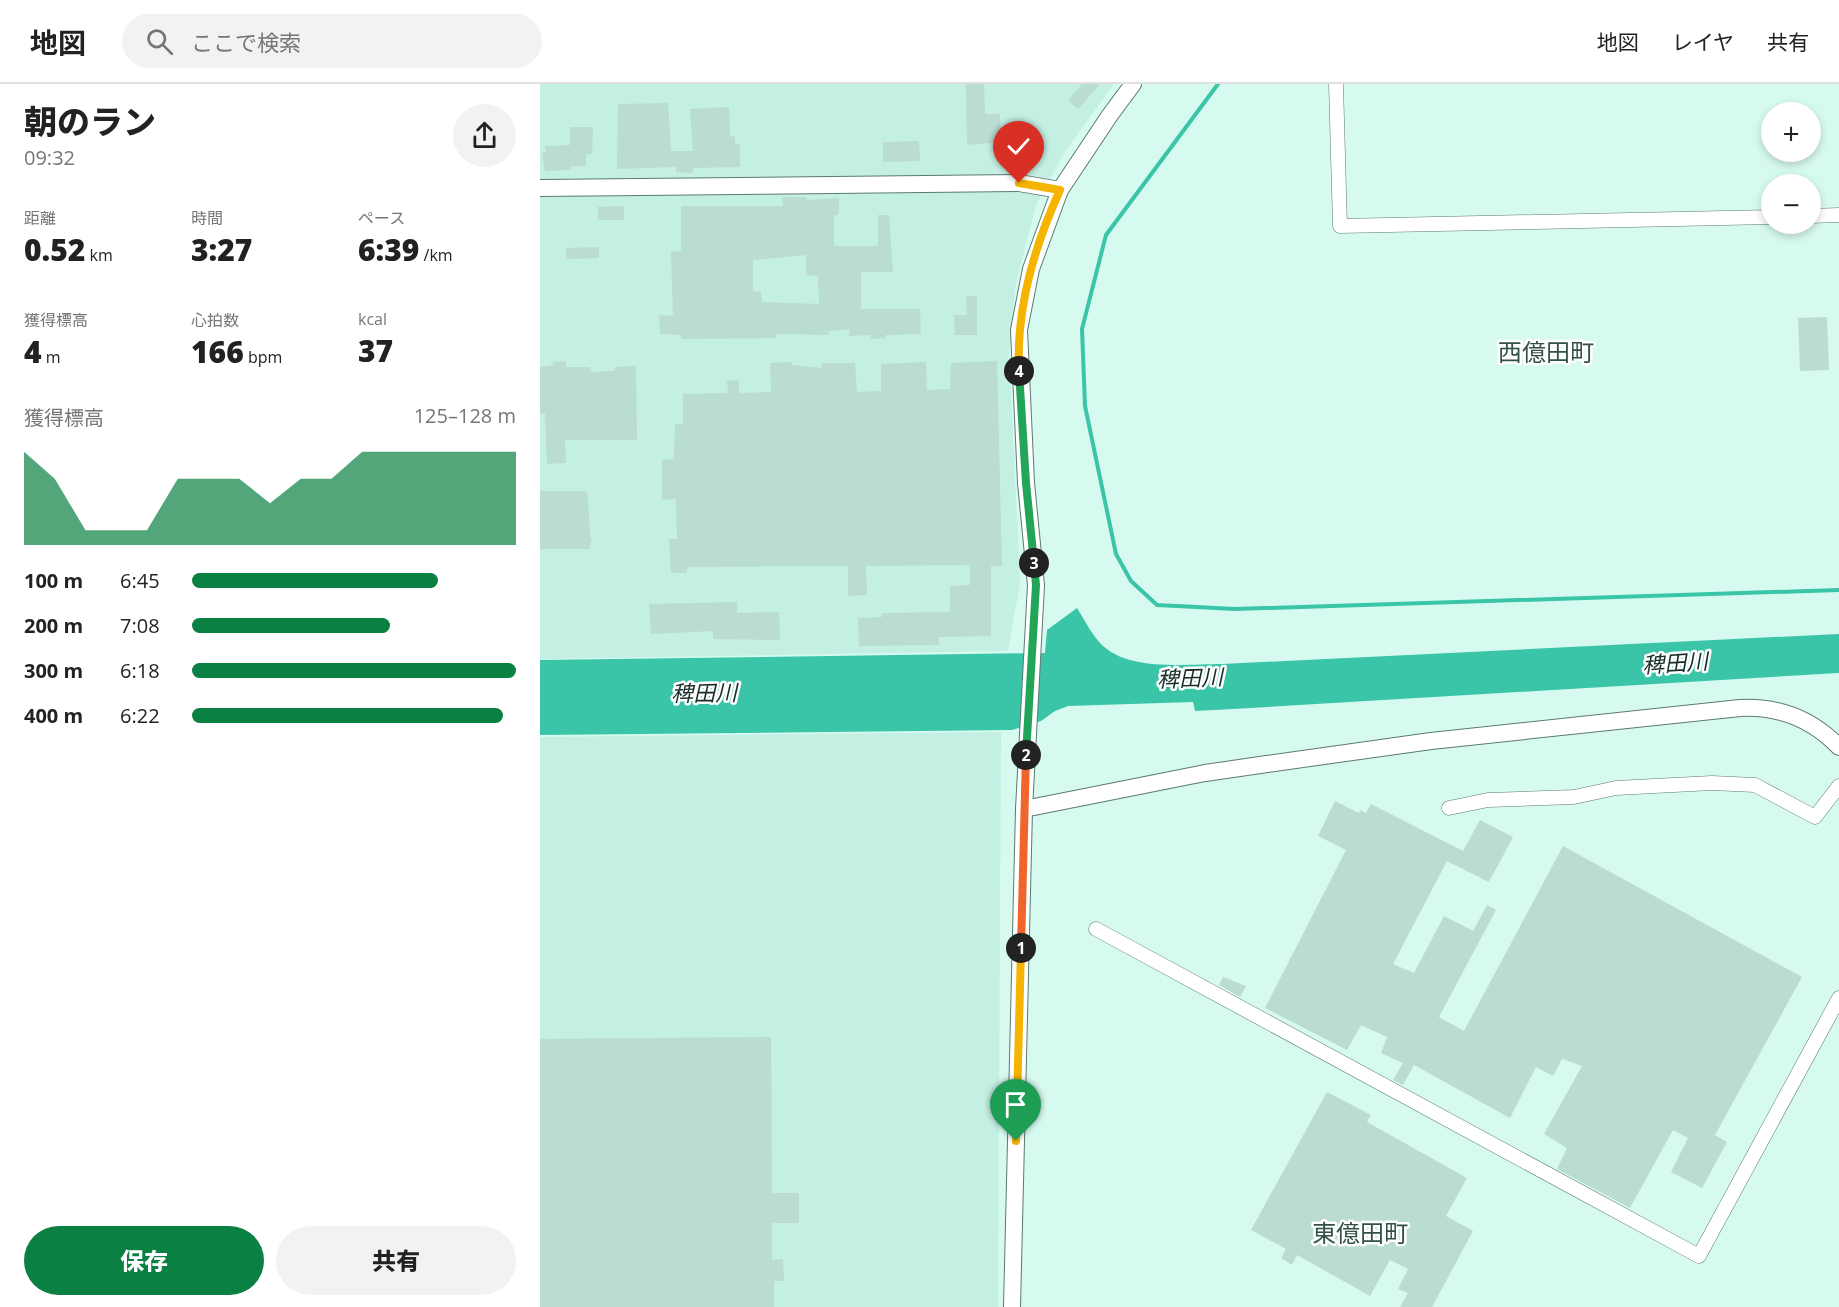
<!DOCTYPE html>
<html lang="ja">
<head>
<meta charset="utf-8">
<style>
	:root { --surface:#fff; --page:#f2f2f2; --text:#222; --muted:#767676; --line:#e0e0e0; --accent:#0b8043 }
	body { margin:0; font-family:"Open Sans","Noto Sans JP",sans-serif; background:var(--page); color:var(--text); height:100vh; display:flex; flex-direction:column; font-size:22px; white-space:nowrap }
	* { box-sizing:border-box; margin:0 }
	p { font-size:20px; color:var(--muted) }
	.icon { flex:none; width:33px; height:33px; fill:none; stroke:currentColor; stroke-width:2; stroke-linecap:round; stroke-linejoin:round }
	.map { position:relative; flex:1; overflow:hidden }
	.drawer { display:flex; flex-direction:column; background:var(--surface); width:540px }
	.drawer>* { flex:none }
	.controls { position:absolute; left:1221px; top:18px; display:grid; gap:12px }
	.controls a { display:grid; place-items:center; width:60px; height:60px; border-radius:50%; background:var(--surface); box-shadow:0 3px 9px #0003; font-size:30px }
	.pin { position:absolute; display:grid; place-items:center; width:51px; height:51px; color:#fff; margin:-62px -26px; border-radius:50% 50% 50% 0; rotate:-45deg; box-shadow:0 0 6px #0007 }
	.pin .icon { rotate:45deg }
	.km { position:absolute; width:30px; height:30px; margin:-15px; border-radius:50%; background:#222; color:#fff; font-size:16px; line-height:30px; text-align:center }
	.round { display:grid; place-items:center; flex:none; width:63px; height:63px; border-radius:32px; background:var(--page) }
	.overview { display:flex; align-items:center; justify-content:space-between; height:102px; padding:0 24px }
	h1 { font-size:33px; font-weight:800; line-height:45px }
	.metrics { display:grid; grid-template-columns:repeat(3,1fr); gap:9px; height:102px; padding:6px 24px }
	.metrics div { display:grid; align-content:center }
	.metrics b { font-size:30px; font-weight:800 }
	.metrics small { font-size:16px; font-weight:400 }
	.metrics p { font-size:16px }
	.chart { height:168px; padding:12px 24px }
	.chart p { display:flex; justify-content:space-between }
	.chart svg { width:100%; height:108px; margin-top:6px; fill:var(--accent); opacity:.7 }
	.primary-button { display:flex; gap:12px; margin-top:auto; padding:12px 24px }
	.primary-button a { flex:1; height:69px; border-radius:36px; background:var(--accent); color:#fff; font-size:24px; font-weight:800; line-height:69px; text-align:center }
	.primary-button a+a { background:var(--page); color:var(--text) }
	ul { padding:0 24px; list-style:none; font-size:20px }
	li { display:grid; grid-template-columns:96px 72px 1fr; align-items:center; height:45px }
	li i { height:15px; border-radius:8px; background:var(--accent) }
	header { display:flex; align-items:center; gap:36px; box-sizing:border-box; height:84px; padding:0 30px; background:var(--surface); border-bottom:2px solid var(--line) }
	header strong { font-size:28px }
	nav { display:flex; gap:33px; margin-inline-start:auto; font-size:21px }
	.search { width:420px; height:54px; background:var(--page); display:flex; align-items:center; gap:15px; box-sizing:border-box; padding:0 21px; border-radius:33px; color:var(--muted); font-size:22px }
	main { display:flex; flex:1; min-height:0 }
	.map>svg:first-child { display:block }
	.built { fill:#c4efe3 }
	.water { fill:#3ac5a9 }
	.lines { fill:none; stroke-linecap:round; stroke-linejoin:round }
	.stream { stroke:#3ac5a9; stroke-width:4 }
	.building { fill:#badcd2; fill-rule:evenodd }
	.minor-casing { stroke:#5b7a71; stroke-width:15 }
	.tertiary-casing { stroke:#5b7a71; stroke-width:18 }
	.minor { stroke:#fff; stroke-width:14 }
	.tertiary { stroke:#fff; stroke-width:16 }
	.split-1-casing { stroke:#fff; stroke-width:12 }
	.split-2-casing { stroke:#fff; stroke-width:12 }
	.split-3-casing { stroke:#fff; stroke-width:12 }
	.split-4-casing { stroke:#fff; stroke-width:12 }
	.split-5-casing { stroke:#fff; stroke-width:12 }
	.split-1 { stroke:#f5b400; stroke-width:8 }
	.split-2 { stroke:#f0652b; stroke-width:8 }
	.split-3 { stroke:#22a559; stroke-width:8 }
	.split-4 { stroke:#22a559; stroke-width:8 }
	.split-5 { stroke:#f5b400; stroke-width:8 }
	.labels { text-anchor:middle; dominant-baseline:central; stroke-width:5; stroke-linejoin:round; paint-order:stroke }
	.water-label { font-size:22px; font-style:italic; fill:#182e29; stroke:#fefefe }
	.quarter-label { font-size:24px; fill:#335149; stroke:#fefefe }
</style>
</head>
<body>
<header>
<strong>地図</strong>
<div class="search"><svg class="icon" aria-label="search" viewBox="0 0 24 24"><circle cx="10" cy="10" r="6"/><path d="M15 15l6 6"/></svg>ここで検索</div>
<nav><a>地図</a><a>レイヤ</a><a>共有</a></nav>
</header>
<main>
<section class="drawer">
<div class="overview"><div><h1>朝のラン</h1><p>09:32</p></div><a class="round"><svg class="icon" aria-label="share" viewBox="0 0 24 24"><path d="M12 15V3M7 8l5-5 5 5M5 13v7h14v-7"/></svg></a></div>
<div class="metrics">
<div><p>距離</p><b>0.52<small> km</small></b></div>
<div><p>時間</p><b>3:27</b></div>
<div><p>ペース</p><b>6:39<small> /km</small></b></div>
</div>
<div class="metrics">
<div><p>獲得標高</p><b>4<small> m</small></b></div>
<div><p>心拍数</p><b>166<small> bpm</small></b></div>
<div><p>kcal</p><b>37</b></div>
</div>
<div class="chart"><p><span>獲得標高</span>125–128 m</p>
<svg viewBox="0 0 160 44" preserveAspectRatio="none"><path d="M0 44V6L10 17L20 38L30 38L40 38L50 17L60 17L70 17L80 27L90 17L100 17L110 6L120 6L130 6L140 6L150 6L160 6V44z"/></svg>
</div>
<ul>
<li><b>100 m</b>6:45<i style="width:76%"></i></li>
<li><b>200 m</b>7:08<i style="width:61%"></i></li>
<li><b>300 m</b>6:18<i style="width:100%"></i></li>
<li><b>400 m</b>6:22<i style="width:96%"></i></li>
</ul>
<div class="primary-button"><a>保存</a><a>共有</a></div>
</section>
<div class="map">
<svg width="1299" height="1223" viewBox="0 0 1299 1223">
	<rect width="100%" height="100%" fill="#d7faf0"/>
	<g class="built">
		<path d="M0,0H574L524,69L496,121L476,199L469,266L480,499L468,567L0,575Z"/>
		<path d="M461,648L458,1223H0V653Z"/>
	</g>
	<path class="water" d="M537,524C544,535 551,549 560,559C587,588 646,580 682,580L1299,550V589L693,625L655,627L653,618L528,622L515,627L501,637L472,646L0,651V576L505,569L507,546Z"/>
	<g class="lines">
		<path class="stream" d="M678,0L566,151L542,245L545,322L576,470L591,497L617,521L695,525L1299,506"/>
	</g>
	<g class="building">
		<path d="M426,0H444L445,30H460L461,58L427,61Z"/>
		<path d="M542,0H560L538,25L528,16Z"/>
		<path d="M128,19L131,67H153L150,25L189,23L190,53L195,52V61L200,60V83L153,84V89L136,88V83L77,85L78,20Z"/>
		<path d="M30,43H53L52,70H46V82H31V86L5,87L2,69L6,68L5,62L30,61Z"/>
		<path d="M379,57L380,77L343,78V58Z"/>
		<path d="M243,113H265L267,116L299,114V130L294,132V162H338V131H349L353,188H321V225H380L381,250L346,251L345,254L331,255V251L309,252L310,245L289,247V251L236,250V254L142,255L141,251L120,250L119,231L133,232L131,168L141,167V122H243ZM266,171V191L278,192L279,220L222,218L221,208L213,207V176Z"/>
		<path d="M84,122V136H58V123Z"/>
		<path d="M59,163V174L26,175V164Z"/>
		<path d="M426,212H437V251H415L414,231H427Z"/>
		<path d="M1287,233L1289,286L1260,287L1258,234Z"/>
		<path d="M26,277V283H50L51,288L74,287L75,283L96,282L97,356H25L26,379L7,380L5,329L0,330V283L13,281V278Z"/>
		<path d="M457,277L462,482H451V552L399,553V561L319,562L318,534L342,533V529L410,528V502L430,501V481L326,482L327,511L308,512V482L148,483L146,489H131L129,455H137L136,415L122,416V376L134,375L135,340H143V310L188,309L187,297L199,296V309L231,308L230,279L251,278L252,281L281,284L282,279H315L317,308L341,307V280L386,278L387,306L410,305L411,279Z"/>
		<path d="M0,407H45L48,412L50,452L52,454L49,465H0Z"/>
		<path d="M197,518V529L239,528L240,556L173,555V547L111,550L109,520Z"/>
		<path d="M795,717L819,729L820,726L826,729L831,720L923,767L940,736L973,753L949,798L907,777L853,880L874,889L904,832L933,847L947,821L956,826L899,933L924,947L1023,762L1262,893L1175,1051L1187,1058L1162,1104L1131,1088L1148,1054L1133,1046L1090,1124L1017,1085L1027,1064L1004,1050L1042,982L1022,975L1013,992L996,983L970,1034L874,981L863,1001L853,996L863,979L841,969L847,953L821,941L807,966L725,924L806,766L778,752Z"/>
		<path d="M683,893L706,902L700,913L679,901Z"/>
		<path d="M231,953L232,1109H259V1139H232V1176L243,1175L244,1197H234V1223H0V955Z"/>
		<path d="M787,1008L831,1031L827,1038L927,1094L906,1132L933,1147L892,1223H860L868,1209L858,1205L868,1185L850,1176L830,1212L757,1171L752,1181L741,1174L746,1165L711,1146Z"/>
	</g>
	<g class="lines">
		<defs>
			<g id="minor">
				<path d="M796,0L800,142L1232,133"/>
				<path d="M1270,132L1299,131"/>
				<path d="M909,724L948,716L1034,713L1076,704L1172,699L1215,701L1275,733L1299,702"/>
				<path d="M556,845L1159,1172L1299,914"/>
			</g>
			<g id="tertiary">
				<path d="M0,104L479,99L520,106"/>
				<path d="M484,725L665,689L727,680L891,657L1200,624C1239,622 1272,635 1299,663"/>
				<path d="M472,1223L484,725L496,501L486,399L479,246L491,185L520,106L570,31L593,0"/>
			</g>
		</defs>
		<use href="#minor" class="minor-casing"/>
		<use href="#tertiary" class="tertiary-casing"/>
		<use href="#minor" class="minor"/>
		<use href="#tertiary" class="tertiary"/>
	</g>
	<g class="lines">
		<defs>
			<path id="split-1" d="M476,1057L481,864"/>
			<path id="split-2" d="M481,864L486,671"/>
			<path id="split-3" d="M486,671L496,501L494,479"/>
			<path id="split-4" d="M479,287L486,399L494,479"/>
			<path id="split-5" d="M479,99L520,106C494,163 476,224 479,287"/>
		</defs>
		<use href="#split-1" class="split-1-casing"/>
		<use href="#split-2" class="split-2-casing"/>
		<use href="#split-3" class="split-3-casing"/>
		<use href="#split-4" class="split-4-casing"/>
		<use href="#split-5" class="split-5-casing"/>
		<use href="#split-1" class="split-1"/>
		<use href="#split-2" class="split-2"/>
		<use href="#split-3" class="split-3"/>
		<use href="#split-4" class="split-4"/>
		<use href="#split-5" class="split-5"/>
	</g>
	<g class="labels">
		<g class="water-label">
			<text transform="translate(1135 578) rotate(-4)">稗田川</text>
			<text transform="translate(650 593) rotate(-2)">稗田川</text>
			<text transform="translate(164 608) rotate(-1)">稗田川</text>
		</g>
		<g class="quarter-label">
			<text x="1006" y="267">西億田町</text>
			<text x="820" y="1148">東億田町</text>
		</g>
	</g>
</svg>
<div class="controls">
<a>+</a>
<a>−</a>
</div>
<div class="pin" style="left:476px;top:1057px;background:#1e9e55"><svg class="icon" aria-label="arrive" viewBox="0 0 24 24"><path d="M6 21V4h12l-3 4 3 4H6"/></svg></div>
<div class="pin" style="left:479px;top:99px;background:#d93025"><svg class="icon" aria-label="check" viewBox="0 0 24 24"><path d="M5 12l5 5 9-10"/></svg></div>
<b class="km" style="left:481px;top:864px">1</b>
<b class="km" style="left:486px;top:671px">2</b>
<b class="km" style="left:494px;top:479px">3</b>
<b class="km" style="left:479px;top:287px">4</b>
</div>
</main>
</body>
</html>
